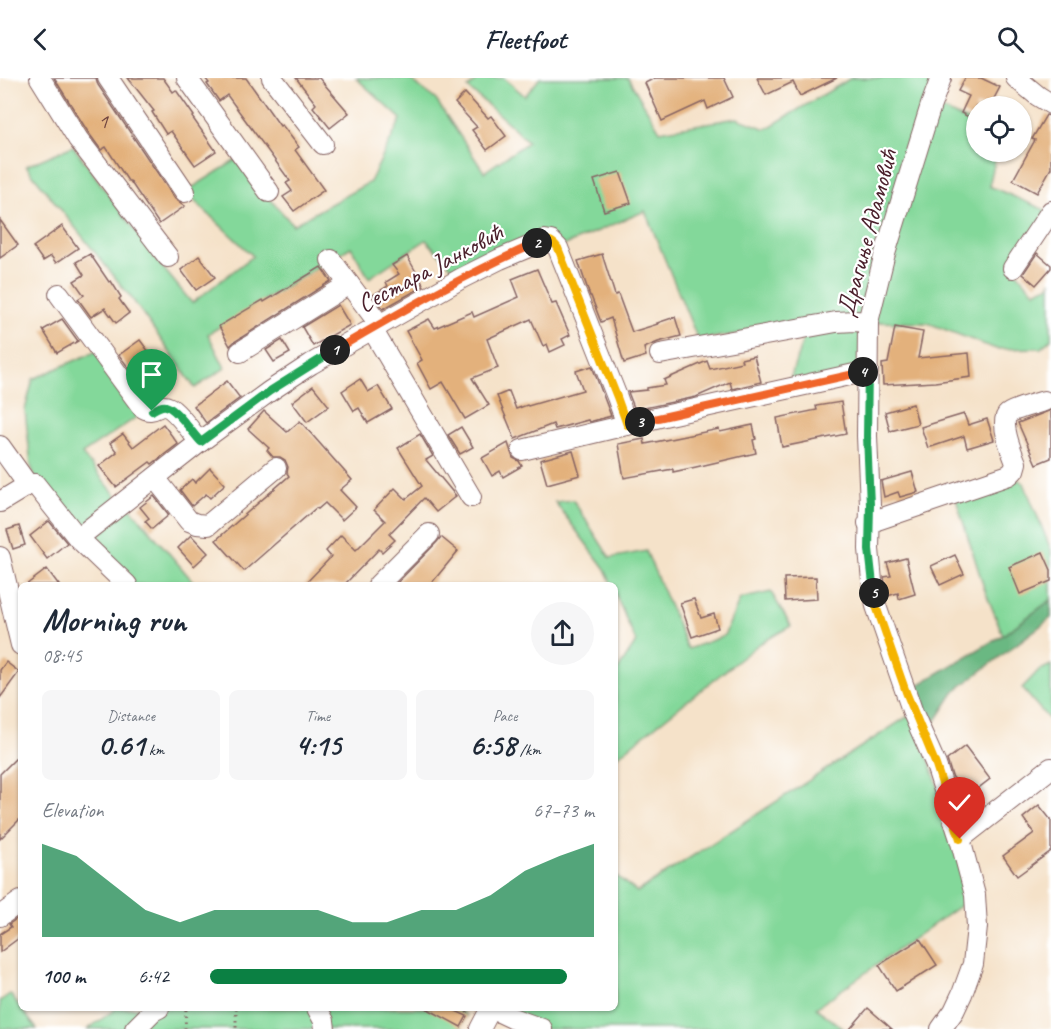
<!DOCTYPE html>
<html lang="en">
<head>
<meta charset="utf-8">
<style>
	:root { --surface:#fff; --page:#f6f6f7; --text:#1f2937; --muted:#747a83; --accent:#0b8043 }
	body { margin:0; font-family:Caveat,sans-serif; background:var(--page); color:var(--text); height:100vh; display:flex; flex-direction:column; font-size:22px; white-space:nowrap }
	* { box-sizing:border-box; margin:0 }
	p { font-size:20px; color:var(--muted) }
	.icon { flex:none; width:33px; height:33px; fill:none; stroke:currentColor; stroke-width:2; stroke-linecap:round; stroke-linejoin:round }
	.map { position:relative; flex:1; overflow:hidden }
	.details { position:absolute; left:18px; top:504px; width:600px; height:429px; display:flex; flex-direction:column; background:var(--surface); border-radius:9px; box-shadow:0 2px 4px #0004 }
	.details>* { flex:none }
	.tools { position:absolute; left:966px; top:18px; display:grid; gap:12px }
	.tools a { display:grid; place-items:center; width:66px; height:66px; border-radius:50%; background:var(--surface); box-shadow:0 2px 4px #0004; font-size:30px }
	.pin { position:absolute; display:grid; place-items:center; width:51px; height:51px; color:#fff; margin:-62px -26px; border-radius:50% 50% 50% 0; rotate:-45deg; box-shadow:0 0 6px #0007 }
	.pin .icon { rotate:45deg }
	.km { position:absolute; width:30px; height:30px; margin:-15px; border-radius:50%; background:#222; color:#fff; font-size:16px; line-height:30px; text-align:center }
	.round { display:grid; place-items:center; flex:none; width:63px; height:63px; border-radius:32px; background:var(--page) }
	.summary { display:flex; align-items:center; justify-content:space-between; height:102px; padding:0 24px }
	h1 { font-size:33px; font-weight:700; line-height:45px }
	.metrics { display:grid; grid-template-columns:repeat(3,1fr); gap:9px; height:102px; padding:6px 24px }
	.metrics div { display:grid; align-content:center; border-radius:9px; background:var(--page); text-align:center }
	.metrics b { font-size:30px; font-weight:700 }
	.metrics small { font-size:16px; font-weight:400 }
	.metrics p { font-size:16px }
	.chart { height:168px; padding:12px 24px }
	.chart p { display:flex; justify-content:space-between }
	.chart svg { width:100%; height:108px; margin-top:6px; fill:var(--accent); opacity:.7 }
	ul { padding:0 24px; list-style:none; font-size:20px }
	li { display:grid; grid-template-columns:96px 72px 1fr; align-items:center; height:45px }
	li i { height:15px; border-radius:8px; background:var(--accent) }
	header { display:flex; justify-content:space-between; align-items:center; height:78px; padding:0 24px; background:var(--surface); font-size:27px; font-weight:700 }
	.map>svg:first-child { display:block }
	.green { fill:#83d89a; stroke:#667c62; stroke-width:1.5 }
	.forest { fill:#6ab882; stroke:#5a6c56; stroke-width:1.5 }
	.building { fill:#e3b17c }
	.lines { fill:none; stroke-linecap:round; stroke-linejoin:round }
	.minor-casing { stroke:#866362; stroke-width:22 }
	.path { stroke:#866362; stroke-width:3; stroke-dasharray:1.5 4.5; stroke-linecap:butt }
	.minor { stroke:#fff; stroke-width:20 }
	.split-1-casing { stroke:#fff; stroke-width:12 }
	.split-2-casing { stroke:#fff; stroke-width:12 }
	.split-3-casing { stroke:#fff; stroke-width:12 }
	.split-4-casing { stroke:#fff; stroke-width:12 }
	.split-5-casing { stroke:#fff; stroke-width:12 }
	.split-6-casing { stroke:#fff; stroke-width:12 }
	.split-1 { stroke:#22a559; stroke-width:8 }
	.split-2 { stroke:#f0652b; stroke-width:8 }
	.split-3 { stroke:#f5b400; stroke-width:8 }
	.split-4 { stroke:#f0652b; stroke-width:8 }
	.split-5 { stroke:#22a559; stroke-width:8 }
	.split-6 { stroke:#f5b400; stroke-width:8 }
	.labels { text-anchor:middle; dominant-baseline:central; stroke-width:4.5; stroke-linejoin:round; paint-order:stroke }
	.number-label { font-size:22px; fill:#70443f }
	.street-label { font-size:26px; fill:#4a1f2b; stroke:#fff }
</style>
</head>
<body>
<header><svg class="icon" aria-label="back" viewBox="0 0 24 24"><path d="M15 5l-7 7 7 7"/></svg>Fleetfoot<svg class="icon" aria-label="search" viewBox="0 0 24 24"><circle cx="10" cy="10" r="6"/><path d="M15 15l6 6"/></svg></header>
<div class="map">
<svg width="1051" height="951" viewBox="0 0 1051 951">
	<rect width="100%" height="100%" fill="#fff"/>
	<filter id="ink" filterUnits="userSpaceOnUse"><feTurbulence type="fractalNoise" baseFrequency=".0167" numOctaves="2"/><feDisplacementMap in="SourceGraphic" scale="12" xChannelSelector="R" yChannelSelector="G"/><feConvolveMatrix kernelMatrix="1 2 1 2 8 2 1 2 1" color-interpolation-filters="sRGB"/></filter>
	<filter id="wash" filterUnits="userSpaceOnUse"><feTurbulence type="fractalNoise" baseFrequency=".008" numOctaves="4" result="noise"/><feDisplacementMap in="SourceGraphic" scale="24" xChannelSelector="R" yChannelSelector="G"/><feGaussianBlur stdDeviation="1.35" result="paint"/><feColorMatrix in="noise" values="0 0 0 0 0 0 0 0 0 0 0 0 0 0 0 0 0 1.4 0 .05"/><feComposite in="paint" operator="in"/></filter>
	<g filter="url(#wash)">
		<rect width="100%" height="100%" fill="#f5e2c9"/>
		<g class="green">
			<path d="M356,0H409L436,22L484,94L528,64L513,49L468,10L480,0H504L525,18L540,0H628L660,53L737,40L766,51L851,0H941L932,27L976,47V74H997L989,108L1050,134L1013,190L1034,214L1048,208L1051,204V261L1041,270L996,271L928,245L868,244V293L787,311L808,245L698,262L645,133L558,170L555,166L462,200L426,162L369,200L351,169L208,256L225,290L195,310L133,222L26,88L73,68L159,185L192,225L253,178L185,114L236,82L293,147L370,104L401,41Z"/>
			<path d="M99,272L142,329L137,339L82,376L123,426L78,460L39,410L31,388L25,332L33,301Z"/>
			<path d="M1009,397L1024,405L1051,472V522L1003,557L984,510L954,415Z"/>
			<path d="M573,422L610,480L646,473L688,571L724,558L740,521L771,514L791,548L759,566L615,680V596L636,564L615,515V507H612L605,491L555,424Z"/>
			<path d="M129,428L196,507H135L90,460Z"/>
			<path d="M1051,587V644L1022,610L1038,593Z"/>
			<path d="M913,635L975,817L816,930L844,951H542L491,930H615V797L637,814Z"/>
			<path d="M10,916L37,951H0V923Z"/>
			<path d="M117,930H456L463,934L467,938L461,949L463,951H88Z"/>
		</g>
		<path class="forest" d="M1051,522V540L955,613L924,661L906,614L1003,557Z"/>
		<g id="blocks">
			<g class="building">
				<path d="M54,0H96L98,7L175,121L185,128L159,146L130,103H128L106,69L101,72L88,54Z"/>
				<path d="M128,0H163L173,14L176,12L194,38L192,39L216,73L195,87L171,53L166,56L152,34L154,33Z"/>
				<path d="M205,0H246L280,48L282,47L299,69L295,72L324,112L294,133L283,119L292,113L286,105L290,103L227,17L219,23L207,6L209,5Z"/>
				<path d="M296,0H319L349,35L330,50L313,29L316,26Z"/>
				<path d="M655,0H724L733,19L708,31L705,23L662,43L645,5Z"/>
				<path d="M757,0H837L800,18L793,4L766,17Z"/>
				<path d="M965,0H981L1000,9L990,28H976V43L961,35L969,18L958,13Z"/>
				<path d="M465,15L488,40L491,38L506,58L487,72L472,52L477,49L455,25Z"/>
				<path d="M1046,37L1051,38V90L1037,115L1013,102L1035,62L1032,61Z"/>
				<path d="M620,94L631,125L604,133L594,102Z"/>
				<path d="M0,142L18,167L0,180Z"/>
				<path d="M62,148L78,170L56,185L51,178L43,183L33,169Z"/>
				<path d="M1037,175L1051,187V190L1036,207L1023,196Z"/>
				<path d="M90,176L109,204L111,203L121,219L119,221L129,235L116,245L105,230L91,239L78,221L84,217L74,203L84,197L76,184Z"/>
				<path d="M602,176L615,217L618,216L632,254L658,246L657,245L675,239L681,258L658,264L644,270L646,278L624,285L611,240L601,244L591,218H590L589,215L578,183Z"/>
				<path d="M199,178L215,199L196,212L181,192Z"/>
				<path d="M407,178L424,208L383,231L373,217L388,208L386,204L399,196L392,187Z"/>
				<path d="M321,189L331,203L234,264L230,268L219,248L263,222L264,224Z"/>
				<path d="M537,191L552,226L556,225L570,257L562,261L565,267L550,274L547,266L543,268L531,241L487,261L498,290L472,300L489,327L465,341L443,304L431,311L417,285L422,282L406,253L429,241L435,250L472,234L474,239L519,219L512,201Z"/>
				<path d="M338,227L350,247L313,268L302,249Z"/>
				<path d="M62,241L78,263L57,275L43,252Z"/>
				<path d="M895,249L923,254L918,280L969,275L971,299L935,304L883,307L882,286L888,285Z"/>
				<path d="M140,262L158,286L137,301L119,277Z"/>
				<path d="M282,262L290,275L274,284L266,272Z"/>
				<path d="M754,278L761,304L732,311L730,304L696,319L635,332L628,314L647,312V310L666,307L664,302L707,283L710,291L742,284L741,281Z"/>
				<path d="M592,288L611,338L589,344L588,342L555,351L553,346L515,361L497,318L509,313L516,331L527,327L528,328L583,312L576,293Z"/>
				<path d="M360,301L368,314L378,308L392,331L368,345L359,330L354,333L342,313Z"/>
				<path d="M227,303L240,320L206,345L194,328Z"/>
				<path d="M313,308L329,328L307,344L292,324Z"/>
				<path d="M841,324L846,356L782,369L777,340L817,332L816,328Z"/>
				<path d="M913,326L918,346L890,353L885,334Z"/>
				<path d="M1051,332V380L1036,386L1018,345Z"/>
				<path d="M264,333L287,354L300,343L352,402L340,412L356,429L342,442L325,425L318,431L316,430L244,493L216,462L289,398L287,395L288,389L285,382L280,379H273L267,372L269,370L248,351Z"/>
				<path d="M964,336L968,347L987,341L994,362L967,370L964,358L928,370L921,349Z"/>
				<path d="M163,346L178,366L152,386L150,384L116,409L99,388L117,374L110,365L123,356L133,369Z"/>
				<path d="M753,347L756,361L753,362L756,375L696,389L673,394V391L624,400L618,366L644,361L645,366L719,351L720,354Z"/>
				<path d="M461,349L473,369L460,376L448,357Z"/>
				<path d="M420,356L433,378L426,382L456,418L436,434L424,420L389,456L395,462L382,474L379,471L344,507H304L331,479L326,473L341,457L356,472L385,443L374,432L395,410L406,421L422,408L398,370Z"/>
				<path d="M508,365L513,380L519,383L522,388L503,399L500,393L492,398L482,380Z"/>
				<path d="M573,373L580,397L547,406L540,382Z"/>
				<path d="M210,390L225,406L210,420L206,416L192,428L180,412L192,401L195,405Z"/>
				<path d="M912,394L918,414L900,419L898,414L884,419L881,403Z"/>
				<path d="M154,418L169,437L152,451L145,443L149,440L140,429Z"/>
				<path d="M49,443L67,465L47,481L30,458Z"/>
				<path d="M19,448L25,467L13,471L7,452Z"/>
				<path d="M191,457L208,475L194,488L178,470Z"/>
				<path d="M441,459L458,473L430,507H395L437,464Z"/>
				<path d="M1043,474L1051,492V503L1020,516L1009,489Z"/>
				<path d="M955,477L964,496L940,507L931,488Z"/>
				<path d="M906,480L915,516L899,521L898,515L887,518L884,499L891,498L887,485Z"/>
				<path d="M47,491L59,507H26Z"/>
				<path d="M816,499L817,521L785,523L784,500Z"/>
				<path d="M694,521L701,540L714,536L718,550L692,559L680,525Z"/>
				<path d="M6,584L19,594L0,620V592Z"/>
				<path d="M965,668L990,701L968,718L952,698L947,682Z"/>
				<path d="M21,675V740L0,761V696Z"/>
				<path d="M1039,727L1051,742V773L1017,798L1003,778L1034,755L1023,740Z"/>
				<path d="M21,838V863L19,860L0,874V856L11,849L9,846Z"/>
				<path d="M920,861L937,887L896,913L879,887Z"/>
				<path d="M426,930H449L467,938L461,949Z"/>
				<path d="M868,930L892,951H850Z"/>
			</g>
		</g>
	</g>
	<g filter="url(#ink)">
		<use href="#blocks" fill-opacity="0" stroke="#866362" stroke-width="1.5"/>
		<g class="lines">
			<defs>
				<g id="minor">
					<path d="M40,0L78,61L168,179"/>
					<path d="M108,0L185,114"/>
					<path d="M187,0L269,114"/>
					<path d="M272,0L323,66"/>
					<path d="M941,0L931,27L884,179L868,244L867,358L870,427L869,471L872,503L876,528L913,635L936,687L960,761L975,817L977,849L973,886L962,916L954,933L941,951"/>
					<path d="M1016,0L1038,18L1051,26"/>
					<path d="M331,182L380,247"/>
					<path d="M1013,190L1051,133"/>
					<path d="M59,216L142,329C154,338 158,324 168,329C177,333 193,356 200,364"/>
					<path d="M372,251L471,419"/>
					<path d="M240,274L349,206"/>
					<path d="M660,276L836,244L855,243L868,244"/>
					<path d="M0,368L28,407"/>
					<path d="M522,372L664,338L868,293"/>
					<path d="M155,400L189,443L197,446L208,447L276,390"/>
					<path d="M0,424L28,407L35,406L78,460L127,507"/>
					<path d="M868,445L1009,397L1014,392L1016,385C1012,375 999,343 1008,336C1014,331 1035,326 1044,323"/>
					<path d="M78,460L200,364L270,313L311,286L462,200L500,181L545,162L551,163L558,170L617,319L627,347"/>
					<path d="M0,479L21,567"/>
					<path d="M378,507L429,456"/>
					<path d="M960,761L1051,690"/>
					<path d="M0,838L21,823"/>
					<path d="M317,930L324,943L325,951"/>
					<path d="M491,930L512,940L542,951"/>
					<path d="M135,951L153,933L159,930"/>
					<path d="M480,951L491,930"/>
				</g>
			</defs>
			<use href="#minor" class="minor-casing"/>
			<g class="path">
				<path d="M236,930V951"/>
				<path d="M463,930L466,931L468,937"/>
				<path d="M185,951L186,930"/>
			</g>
			<use href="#minor" class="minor"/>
		</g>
	</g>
	<g class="lines" filter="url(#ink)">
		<defs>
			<path id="split-1" d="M152,333C157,330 161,327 166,328C177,331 193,356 201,364L270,313L335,272"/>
			<path id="split-2" d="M335,272C401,234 467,195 537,165"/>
			<path id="split-3" d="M537,165C546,161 552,161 558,170L617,319L627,347L640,344"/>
			<path id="split-4" d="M640,344L863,294"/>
			<path id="split-5" d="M863,294L868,292L867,358L870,427L869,471L874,515"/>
			<path id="split-6" d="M874,515L876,528L906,614L936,687L960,761"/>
		</defs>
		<use href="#split-1" class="split-1-casing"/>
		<use href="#split-2" class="split-2-casing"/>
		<use href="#split-3" class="split-3-casing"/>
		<use href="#split-4" class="split-4-casing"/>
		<use href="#split-5" class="split-5-casing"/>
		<use href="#split-6" class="split-6-casing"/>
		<use href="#split-1" class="split-1"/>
		<use href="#split-2" class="split-2"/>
		<use href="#split-3" class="split-3"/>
		<use href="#split-4" class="split-4"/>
		<use href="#split-5" class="split-5"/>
		<use href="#split-6" class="split-6"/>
	</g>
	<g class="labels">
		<g class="number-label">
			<text x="103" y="43">1</text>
		</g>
		<g class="street-label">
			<text transform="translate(867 155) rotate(-75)">Драгиње Адамовић</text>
			<text transform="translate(430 190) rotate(-28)">Сестара Јанковић</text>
		</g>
	</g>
</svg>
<div class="tools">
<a><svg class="icon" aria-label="locate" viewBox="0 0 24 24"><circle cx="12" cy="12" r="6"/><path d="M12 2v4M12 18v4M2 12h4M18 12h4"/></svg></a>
</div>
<div class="pin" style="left:152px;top:333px;background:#1e9e55"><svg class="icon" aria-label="arrive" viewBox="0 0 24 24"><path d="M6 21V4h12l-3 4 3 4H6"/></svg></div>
<div class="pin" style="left:960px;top:761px;background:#d93025"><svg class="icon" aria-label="check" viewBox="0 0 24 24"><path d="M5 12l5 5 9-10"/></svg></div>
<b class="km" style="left:335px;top:272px">1</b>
<b class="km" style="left:537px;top:165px">2</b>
<b class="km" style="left:640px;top:344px">3</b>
<b class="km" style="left:863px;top:294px">4</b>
<b class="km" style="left:874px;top:515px">5</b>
<section class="details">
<div class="summary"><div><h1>Morning run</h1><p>08:45</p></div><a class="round"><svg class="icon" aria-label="share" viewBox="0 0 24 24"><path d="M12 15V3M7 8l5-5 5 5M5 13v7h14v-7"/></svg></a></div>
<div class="metrics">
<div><p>Distance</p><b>0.61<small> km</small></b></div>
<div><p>Time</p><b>4:15</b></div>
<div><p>Pace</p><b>6:58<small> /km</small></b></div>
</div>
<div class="chart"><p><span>Elevation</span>67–73 m</p>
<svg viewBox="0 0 160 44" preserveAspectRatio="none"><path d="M0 44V6L10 11L20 22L30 33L40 38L50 33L60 33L70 33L80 33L90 38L100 38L110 33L120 33L130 27L140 17L150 11L160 6V44z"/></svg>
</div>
<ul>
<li><b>100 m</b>6:42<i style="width:93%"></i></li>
</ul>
</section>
</div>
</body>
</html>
